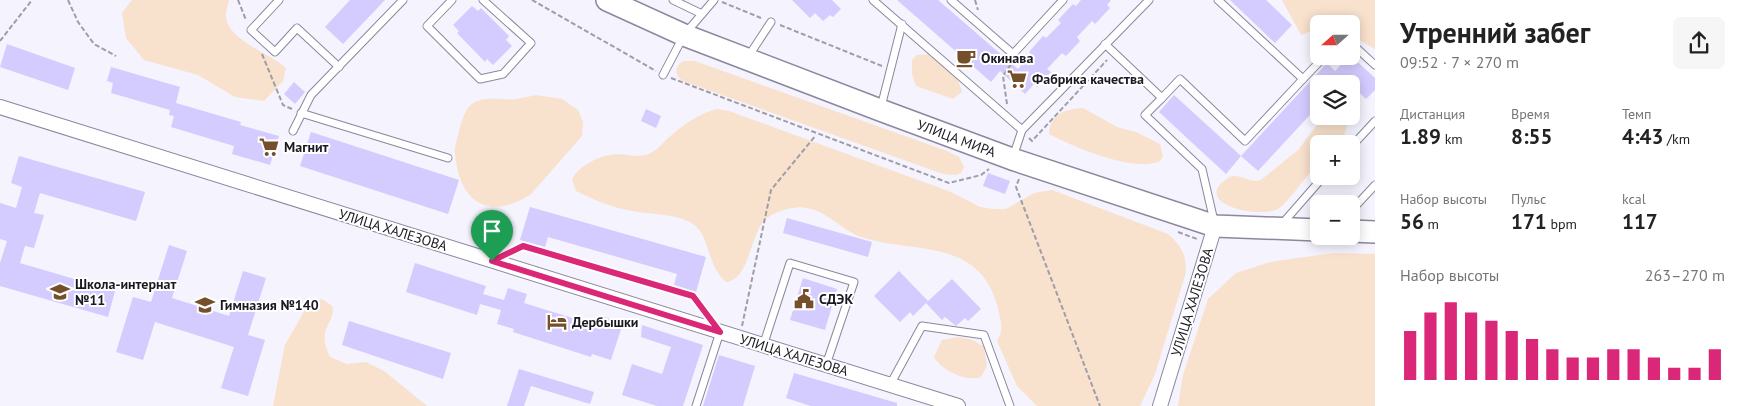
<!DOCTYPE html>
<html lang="ru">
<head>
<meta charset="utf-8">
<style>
	:root { --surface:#fff; --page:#f6f6f6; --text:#222; --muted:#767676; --accent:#db2777 }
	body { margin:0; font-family:"PT Sans",sans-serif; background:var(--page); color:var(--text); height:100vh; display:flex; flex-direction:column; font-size:19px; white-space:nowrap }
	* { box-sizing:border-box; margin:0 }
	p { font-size:16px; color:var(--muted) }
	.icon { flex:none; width:28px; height:28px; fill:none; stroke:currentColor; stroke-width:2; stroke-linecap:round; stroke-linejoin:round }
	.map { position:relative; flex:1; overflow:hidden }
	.drawer { display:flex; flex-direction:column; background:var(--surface); width:375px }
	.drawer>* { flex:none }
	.needle { width:32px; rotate:249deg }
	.buttons { position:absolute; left:1310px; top:15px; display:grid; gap:10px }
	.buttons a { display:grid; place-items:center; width:50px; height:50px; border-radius:8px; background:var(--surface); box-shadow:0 2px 12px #0003; font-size:25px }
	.pin { position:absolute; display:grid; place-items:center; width:42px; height:42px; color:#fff; margin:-51px -21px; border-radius:50% 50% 50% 0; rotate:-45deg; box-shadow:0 0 5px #0007 }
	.pin .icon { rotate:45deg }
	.round { display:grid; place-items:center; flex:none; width:52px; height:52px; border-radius:8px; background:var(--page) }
	.headline { display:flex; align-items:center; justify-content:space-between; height:85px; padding:0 25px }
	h1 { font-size:28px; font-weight:700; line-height:38px }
	.metrics { display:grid; grid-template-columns:repeat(3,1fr); gap:8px; height:85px; padding:5px 25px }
	.metrics div { display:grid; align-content:center }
	.metrics b { font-size:21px; font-weight:700 }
	.metrics small { font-size:14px; font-weight:400 }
	.metrics p { font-size:14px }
	.chart { height:140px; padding:10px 25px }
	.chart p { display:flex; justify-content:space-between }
	.chart svg { width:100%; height:90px; margin-top:5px; stroke:var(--accent); stroke-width:6 }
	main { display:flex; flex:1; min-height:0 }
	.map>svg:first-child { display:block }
	.green { fill:#f8e1cd }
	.building { fill:#d4cbfe }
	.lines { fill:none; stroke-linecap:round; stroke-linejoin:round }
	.service-casing { stroke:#8b879d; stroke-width:9 }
	.minor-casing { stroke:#8b879d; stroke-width:16 }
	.primary-casing { stroke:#8b879d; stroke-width:24 }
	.path { stroke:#9f9da6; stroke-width:2; stroke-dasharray:5 2.5; stroke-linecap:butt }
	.service { stroke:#fff; stroke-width:7 }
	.minor { stroke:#fff; stroke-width:14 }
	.primary { stroke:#fff; stroke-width:21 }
	.route-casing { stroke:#fff; stroke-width:10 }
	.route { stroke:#db2777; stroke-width:6 }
	.labels { text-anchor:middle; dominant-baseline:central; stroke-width:4; stroke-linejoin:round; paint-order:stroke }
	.poi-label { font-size:14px; font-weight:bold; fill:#1a1921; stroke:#fff; text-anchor:start }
	.street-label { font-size:14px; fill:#1a1921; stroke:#fff }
</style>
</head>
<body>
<main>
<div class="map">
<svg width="1375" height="406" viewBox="0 0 1375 406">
	<rect width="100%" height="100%" fill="#f5f3fd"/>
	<g class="green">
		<path d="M132,0H229C228,5 226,10 226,15C225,39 271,54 286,68L283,81L264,101L235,97L198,75L144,60L126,38L122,13Z"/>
		<path d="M1282,0H1375V49L1351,35V24H1319V28L1301,35Z"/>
		<path d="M930,54C945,63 958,75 962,92L953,99L916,86L912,74V60L917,55Z"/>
		<path d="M683,61H695L947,151L959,157L964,167L961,173L956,175L943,174L683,81C674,75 674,67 683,61Z"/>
		<path d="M536,95L562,99L578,110L583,122L582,136L531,194C488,222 459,202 455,153C454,145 459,135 460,127C463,119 465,109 472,104C485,95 504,101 517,99C524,98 530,96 536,95Z"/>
		<path d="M1083,108L1117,127L1136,132L1160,144L1163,156L1160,161C1134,173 1074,147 1049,134C1050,114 1065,109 1083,108Z"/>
		<path d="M717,109L729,111L951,192L980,207L993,209H1006L1034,193L1052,190L1168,234C1181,246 1186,253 1186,272L1155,374L1140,406H1037L1017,386L997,341C1005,329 1000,318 997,305C978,237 913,254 861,237C839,229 820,202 792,208C783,210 771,213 764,221C750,236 749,280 726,282C706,265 711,236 693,224C677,213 652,215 633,211C613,208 594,200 576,191L572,179C579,166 597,157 611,155C623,152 636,159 649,154C656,151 662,144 667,139C682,126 697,114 717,109Z"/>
		<path d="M1324,116H1345C1348,127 1346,135 1338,144H1319V163C1308,173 1287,204 1278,209C1257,219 1190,203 1228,178C1238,171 1249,184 1261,180L1298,150Z"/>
		<path d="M1333,253L1375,254V406H1178L1183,375L1208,299L1236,273L1270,262Z"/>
		<path d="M322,299L332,306C337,323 315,327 330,357L347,364L366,362L384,371L427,406H273L285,345L309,303Z"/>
		<path d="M960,337L973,340L984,347L987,366L981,377C966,382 942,371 934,357L942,340Z"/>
	</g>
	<g class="building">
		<path d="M350,0H385L343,44L325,27Z"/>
		<path d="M792,0H832L841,9L833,17L830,15L823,21L815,13L810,18Z"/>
		<path d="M897,0H938L1018,69L1031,54L1029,52L1043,36L1046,38L1061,23L1058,20L1073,4L1076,6L1081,0H1111L1107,5L1110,8L1095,24L1092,21L1077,37L1080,41L1066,56L1062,53L1047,69L1051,72L1037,87L1034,84L1025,94L1000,71L991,82Z"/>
		<path d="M1230,0H1266L1292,25L1275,43Z"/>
		<path d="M472,6L478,11L481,8L509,36L506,40L512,46L493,65L487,59L485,62L457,33L459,31L453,25Z"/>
		<path d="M7,44L75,68L68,90L0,67Z"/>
		<path d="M1349,56H1351L1375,78V90L1366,99L1343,78L1338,84H1319V105L1258,171L1241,156L1327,63L1335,71Z"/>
		<path d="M111,67L180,87L176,103L241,122L240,125L279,136L270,165L232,154L234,146L171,127L174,116L169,115L170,110L111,93L113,83L107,81Z"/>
		<path d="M294,82L305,92L295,104L284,94Z"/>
		<path d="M1174,95L1241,156L1226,174L1159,112Z"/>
		<path d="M646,109L661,116L656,128L641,121Z"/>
		<path d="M311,132L459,180L448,214L300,166Z"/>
		<path d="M19,156L145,192L136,221L40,193L34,213L44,215L34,248L25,246L20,263L115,291L108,317L0,286V263L7,241L0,239V203L16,208L22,187L11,183Z"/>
		<path d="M988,173L1010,181L1005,194L983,186Z"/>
		<path d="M530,207L706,257L696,292L674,285L677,274L548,237L545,247L520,240Z"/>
		<path d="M787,218L872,242L868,257L783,233Z"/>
		<path d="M169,245L187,251L172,298L229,316L243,271L266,278L248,335L265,340L248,396L221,388L234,347L155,322L143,360L116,352L133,297L151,302Z"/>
		<path d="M415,263L486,286L483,294L504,300L508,288L527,294L524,303L598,326L601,316L623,323L611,360L592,354L591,357L513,332L514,329L497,324L501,310L480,304L477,315L406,292Z"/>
		<path d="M899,271L928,301L913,316L910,312L900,322L874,296Z"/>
		<path d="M803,278L837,289L825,330L790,320Z"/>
		<path d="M952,279L981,309L968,321L965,318L956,326L945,317L942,320L926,303Z"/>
		<path d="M349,321L451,353L443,379L342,345Z"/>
		<path d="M642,325L703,345L683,406H657L622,395L632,364L662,374L671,347L641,337Z"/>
		<path d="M719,355L755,366L743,406H703Z"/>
		<path d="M519,369L594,392L590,404L531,386L524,406H507Z"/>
		<path d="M794,373L897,403V406H811L786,398Z"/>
	</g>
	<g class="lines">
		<defs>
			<g id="service">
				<path d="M279,0L251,30L275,52L297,28L339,67"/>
				<path d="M452,0L427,26L480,79L503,74L531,43L483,0"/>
				<path d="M673,0L702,14"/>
				<path d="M873,0L1022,130"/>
				<path d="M951,0L1013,54L1063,0"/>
				<path d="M1218,0L1303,79L1325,56"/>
				<path d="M1351,43L1375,65"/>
				<path d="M1105,44L1162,98L1180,79L1245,141L1303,79"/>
				<path d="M748,57L771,22"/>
				<path d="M663,75L684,35L714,0"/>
				<path d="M1162,98L1145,115L1202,169L1214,221"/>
				<path d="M881,107L902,24"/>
				<path d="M301,113L448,158"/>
				<path d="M293,131L311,95L403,0"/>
				<path d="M1351,147L1375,121"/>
				<path d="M1013,157L1022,130L1149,0"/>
				<path d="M1351,211L1375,185"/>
				<path d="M1282,224L1324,176"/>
				<path d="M495,260L523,246L693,296L720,332L696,406"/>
				<path d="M763,346L790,263L854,282L826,365"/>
				<path d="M890,385L922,326L984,335L1010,406"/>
			</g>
			<g id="minor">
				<path d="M0,107L958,406"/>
				<path d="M1160,406L1215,226"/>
			</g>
			<g id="primary">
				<path id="s1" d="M607,0L684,35L880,110L1012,159L1215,226L1319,230"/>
				<path d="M1351,231L1375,232"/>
			</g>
		</defs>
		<use href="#service" class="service-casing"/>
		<use href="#minor" class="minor-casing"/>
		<use href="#primary" class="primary-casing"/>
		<g class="path">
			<path d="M68,0L78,22L94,44L116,56"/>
			<path d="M238,0L246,20"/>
			<path d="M532,0L656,71"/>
			<path d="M975,0L978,10"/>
			<path d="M722,2L761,18"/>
			<path d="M780,25L882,66"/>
			<path d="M0,41L32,0"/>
			<path d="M262,54L283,105L292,109"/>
			<path d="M671,78L949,183L981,175L989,169"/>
			<path d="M1007,104L1003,76L1011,64"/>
			<path d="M1029,138L1032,141L1107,60"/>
			<path d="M1019,179L1016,187L1100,406"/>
			<path d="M1178,232L1197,239"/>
			<path d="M742,326L771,190L816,135"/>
		</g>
		<use href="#service" class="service"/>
		<use href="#minor" class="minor"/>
		<use href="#primary" class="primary"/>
	</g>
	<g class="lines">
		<defs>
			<path id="route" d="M523,246L693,296L720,332L492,261Z"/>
		</defs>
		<use href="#route" class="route-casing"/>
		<use href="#route" class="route"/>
	</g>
	<defs>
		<symbol id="cafe-bare" viewBox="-9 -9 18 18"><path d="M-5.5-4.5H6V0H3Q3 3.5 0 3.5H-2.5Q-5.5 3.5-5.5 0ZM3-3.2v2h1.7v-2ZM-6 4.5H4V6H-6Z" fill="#744f2a" stroke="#fff" stroke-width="2.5" paint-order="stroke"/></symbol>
		<symbol id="supermarket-bare" viewBox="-9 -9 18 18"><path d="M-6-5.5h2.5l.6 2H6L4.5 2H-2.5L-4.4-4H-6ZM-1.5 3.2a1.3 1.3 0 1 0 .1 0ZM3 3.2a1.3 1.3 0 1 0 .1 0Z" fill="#744f2a" stroke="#fff" stroke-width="2.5" paint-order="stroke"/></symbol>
		<symbol id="school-bare" viewBox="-9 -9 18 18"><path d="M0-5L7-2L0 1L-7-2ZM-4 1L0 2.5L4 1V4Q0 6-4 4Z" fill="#744f2a" stroke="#fff" stroke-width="2.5" paint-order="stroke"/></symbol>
		<symbol id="civic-bare" viewBox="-9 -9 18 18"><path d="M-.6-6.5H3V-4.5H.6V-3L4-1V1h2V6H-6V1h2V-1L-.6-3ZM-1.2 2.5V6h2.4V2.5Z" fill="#744f2a" stroke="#fff" stroke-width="2.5" paint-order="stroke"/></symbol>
		<symbol id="hotel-bare" viewBox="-9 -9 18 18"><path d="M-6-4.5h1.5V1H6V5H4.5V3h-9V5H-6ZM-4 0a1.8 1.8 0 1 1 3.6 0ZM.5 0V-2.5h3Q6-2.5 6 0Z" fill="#744f2a" stroke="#fff" stroke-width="2.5" paint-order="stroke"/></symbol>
	</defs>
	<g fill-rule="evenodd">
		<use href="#cafe-bare" x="952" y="44" width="28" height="28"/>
		<use href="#supermarket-bare" x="1003" y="65" width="28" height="28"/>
		<use href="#supermarket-bare" x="255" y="133" width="28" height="28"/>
		<use href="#school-bare" x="46" y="278" width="28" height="28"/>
		<use href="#civic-bare" x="790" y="285" width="28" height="28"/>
		<use href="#school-bare" x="191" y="291" width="28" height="28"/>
		<use href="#hotel-bare" x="543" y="308" width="28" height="28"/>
	</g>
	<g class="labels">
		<g class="poi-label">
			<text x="981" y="58">Окинава</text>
			<text x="1032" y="79">Фабрика качества</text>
			<text x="284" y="147">Магнит</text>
			<text x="75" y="284">Школа-интернат<tspan x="75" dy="16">№11</tspan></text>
			<text x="819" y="299">СДЭК</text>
			<text x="220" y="305">Гимназия №140</text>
			<text x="572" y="322">Дербышки</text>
		</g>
		<g class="street-label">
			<text stroke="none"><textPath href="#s1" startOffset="376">УЛИЦА МИРА</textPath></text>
			<text transform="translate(393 230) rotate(17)">УЛИЦА ХАЛЕЗОВА</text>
			<text transform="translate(1192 302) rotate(-73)">УЛИЦА ХАЛЕЗОВА</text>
			<text transform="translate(794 355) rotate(17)">УЛИЦА ХАЛЕЗОВА</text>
		</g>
	</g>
</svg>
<div class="buttons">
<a><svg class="needle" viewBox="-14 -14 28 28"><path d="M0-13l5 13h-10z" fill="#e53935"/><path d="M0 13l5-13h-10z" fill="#767676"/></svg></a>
<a><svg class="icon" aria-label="layers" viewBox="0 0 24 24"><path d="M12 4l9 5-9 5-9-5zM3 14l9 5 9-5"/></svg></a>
<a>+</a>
<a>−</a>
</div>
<div class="pin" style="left:492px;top:261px;background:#1e9e55"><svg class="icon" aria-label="arrive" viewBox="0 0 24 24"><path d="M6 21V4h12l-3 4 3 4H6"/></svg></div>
</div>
<section class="drawer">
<div class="headline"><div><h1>Утренний забег</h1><p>09:52 · 7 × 270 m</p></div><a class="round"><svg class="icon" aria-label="share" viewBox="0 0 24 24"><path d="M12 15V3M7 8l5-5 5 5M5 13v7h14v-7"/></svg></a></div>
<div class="metrics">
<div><p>Дистанция</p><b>1.89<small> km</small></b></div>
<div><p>Время</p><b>8:55</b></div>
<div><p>Темп</p><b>4:43<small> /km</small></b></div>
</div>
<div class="metrics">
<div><p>Набор высоты</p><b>56<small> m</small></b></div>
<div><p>Пульс</p><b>171<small> bpm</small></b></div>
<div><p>kcal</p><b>117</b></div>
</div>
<div class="chart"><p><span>Набор высоты</span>263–270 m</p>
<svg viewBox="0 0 160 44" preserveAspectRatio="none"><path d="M5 44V20M15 44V11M25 44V6M35 44V11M45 44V15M55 44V20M65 44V24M75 44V29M85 44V33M95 44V33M105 44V29M115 44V29M125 44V33M135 44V38M145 44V38M155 44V29"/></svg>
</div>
</section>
</main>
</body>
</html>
